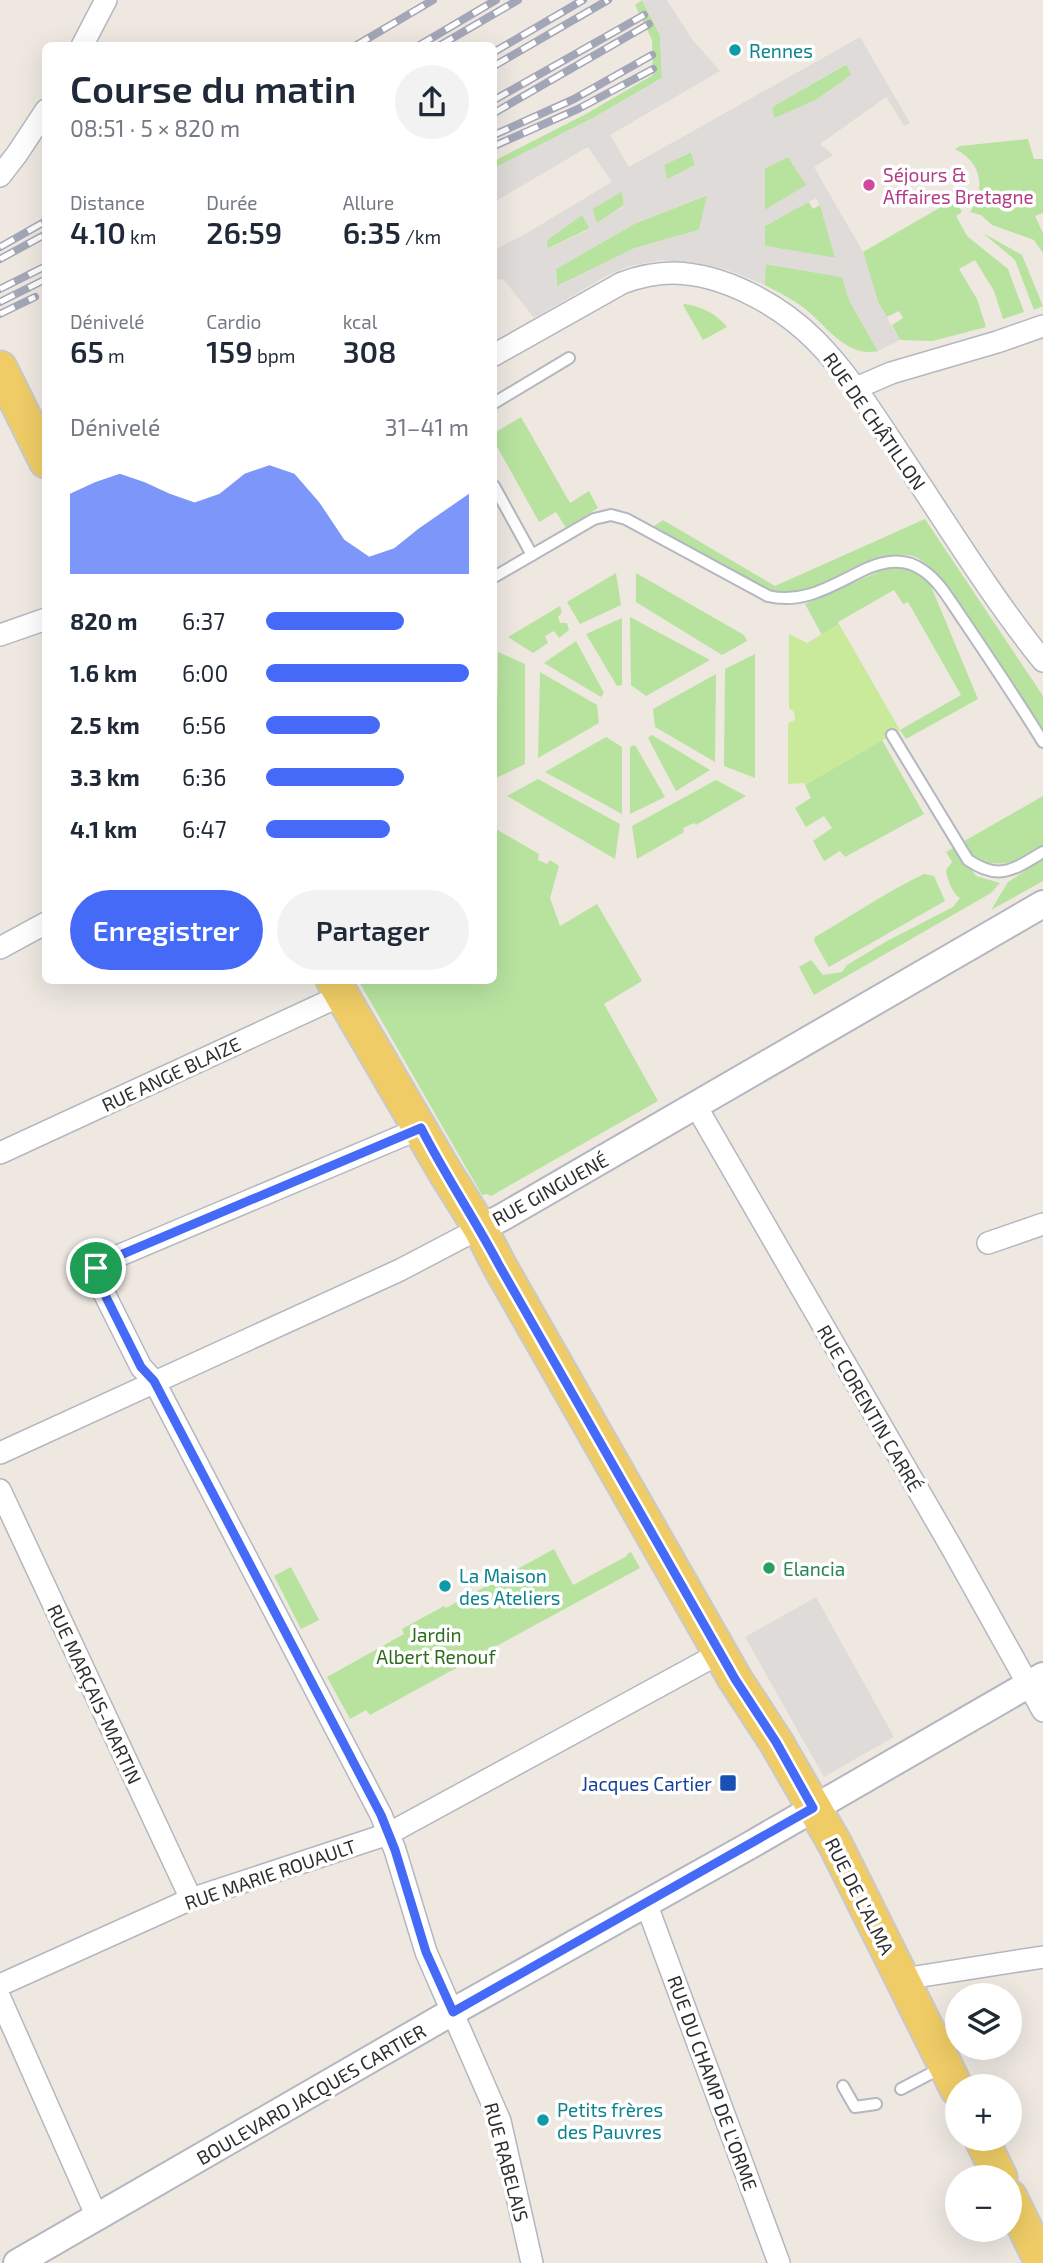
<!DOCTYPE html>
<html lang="fr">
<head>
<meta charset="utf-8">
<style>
	:root { --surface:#fff; --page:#f2f2f3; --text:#1f2937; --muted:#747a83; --accent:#456af7 }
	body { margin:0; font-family:"Exo 2",sans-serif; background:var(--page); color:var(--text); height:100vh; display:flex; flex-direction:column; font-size:26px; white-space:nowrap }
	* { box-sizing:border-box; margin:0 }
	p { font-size:23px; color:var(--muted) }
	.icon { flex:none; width:38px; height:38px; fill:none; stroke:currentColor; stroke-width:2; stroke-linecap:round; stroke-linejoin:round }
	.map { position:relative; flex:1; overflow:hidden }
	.drawer { position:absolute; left:42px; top:42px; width:455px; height:942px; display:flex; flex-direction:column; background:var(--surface); border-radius:10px; box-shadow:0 7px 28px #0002 }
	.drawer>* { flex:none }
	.buttons { position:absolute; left:945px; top:1983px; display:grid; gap:14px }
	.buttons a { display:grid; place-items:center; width:77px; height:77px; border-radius:50%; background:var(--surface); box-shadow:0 7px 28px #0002; font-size:35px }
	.pin { position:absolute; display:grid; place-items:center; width:60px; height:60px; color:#fff; margin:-30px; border:4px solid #fff; border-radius:50%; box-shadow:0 2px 7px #0007 }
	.round { display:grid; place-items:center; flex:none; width:74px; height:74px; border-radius:37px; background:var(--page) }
	.overview { display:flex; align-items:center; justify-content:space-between; height:119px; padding:0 28px }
	h1 { font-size:38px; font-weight:600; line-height:52px }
	.figures { display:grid; grid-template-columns:repeat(3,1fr); gap:10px; height:119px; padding:7px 28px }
	.figures div { display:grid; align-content:center }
	.figures b { font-size:30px; font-weight:600 }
	.figures small { font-size:19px; font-weight:400 }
	.figures p { font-size:19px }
	.chart { height:196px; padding:14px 28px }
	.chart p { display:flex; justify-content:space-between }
	.chart svg { width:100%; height:126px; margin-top:7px; fill:var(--accent); opacity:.7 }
	.cta { display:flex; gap:14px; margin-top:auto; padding:14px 28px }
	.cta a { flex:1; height:80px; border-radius:42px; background:var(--accent); color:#fff; font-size:28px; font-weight:600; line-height:80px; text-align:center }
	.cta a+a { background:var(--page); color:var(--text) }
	ul { padding:0 28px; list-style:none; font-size:23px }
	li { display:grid; grid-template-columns:112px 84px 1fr; align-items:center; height:52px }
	li i { height:18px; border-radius:9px; background:var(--accent) }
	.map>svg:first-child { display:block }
	.green { fill:#b7e39f }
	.pitch { fill:#caea9b }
	.plaza { fill:#dfdbd8; fill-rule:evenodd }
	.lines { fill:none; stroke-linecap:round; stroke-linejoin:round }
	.service-casing { stroke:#b4b7c0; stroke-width:14 }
	.minor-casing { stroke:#b4b7c0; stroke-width:24 }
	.tertiary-casing { stroke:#b4b7c0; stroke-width:30 }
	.primary-casing { stroke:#c9c9c9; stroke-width:37 }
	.service { stroke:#fff; stroke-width:10 }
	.minor { stroke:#fff; stroke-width:21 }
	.tertiary { stroke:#fff; stroke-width:26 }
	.primary { stroke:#efcc66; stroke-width:33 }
	.rail-casing { stroke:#a3a6b7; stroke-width:8 }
	.rail { stroke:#fff; stroke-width:5; stroke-dasharray:16; stroke-linecap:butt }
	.route-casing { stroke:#fff; stroke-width:14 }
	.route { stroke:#456af7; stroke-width:9 }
	.culture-dot { fill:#0f9aa8; stroke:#fff; stroke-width:2.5 }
	.hotel-dot { fill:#d1479c; stroke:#fff; stroke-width:2.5 }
	.leisure-dot { fill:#2e9e5b; stroke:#fff; stroke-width:2.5 }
	.transit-dot { fill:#1a4fb4; stroke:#fff; stroke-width:2.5 }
	.labels { text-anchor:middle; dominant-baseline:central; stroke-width:7; stroke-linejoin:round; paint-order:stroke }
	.culture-label { font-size:19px; fill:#0d838f; stroke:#fff; text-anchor:start }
	.hotel-label { font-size:19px; fill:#b23c85; stroke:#fff; text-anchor:start }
	.street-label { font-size:19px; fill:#2e2e2e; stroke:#fff }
	.leisure-label { font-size:19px; fill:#27864d; stroke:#fff; text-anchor:start }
	.park-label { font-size:19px; fill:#2e6c1d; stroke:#fff }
	.transit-label { font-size:19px; fill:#164399; stroke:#fff; text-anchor:end }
</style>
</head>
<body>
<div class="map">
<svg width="1043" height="2263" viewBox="0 0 1043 2263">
	<rect width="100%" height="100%" fill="#eee8e1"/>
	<g class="green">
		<path d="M642,0L660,35L662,78L591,119L494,168V161L586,114L653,75L652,40L635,5Z"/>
		<path d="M847,64L852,75L816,100L774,119L772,107Z"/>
		<path d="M1028,139L1034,159H1043V213L1035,216L1043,233V253L1034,240L992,225L981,215L970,212C986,189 982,162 955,149L960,146Z"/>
		<path d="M691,152L695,165L667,180L664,165Z"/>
		<path d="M788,157L807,185L765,210V168Z"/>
		<path d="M622,191L624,205L597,223L592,209Z"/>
		<path d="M708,195L699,230L635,248L557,286L556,269L634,224Z"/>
		<path d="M955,199L962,212L956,216L967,236L1008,269L1024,312L1003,319L994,291L975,260L959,269L977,299L986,327L933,341L900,340L892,325L903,318L899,311L887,317L878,302L863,252Z"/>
		<path d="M808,201L813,209L820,205L836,258L765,246V226Z"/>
		<path d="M582,215L590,228L547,249V240Z"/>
		<path d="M983,233L1022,255L1043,306L1034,310L1015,260Z"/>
		<path d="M765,264L842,277L850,302L878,351C846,358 826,325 804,308C792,299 778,292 765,285Z"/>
		<path d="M685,304C703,307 715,313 727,327L703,340L683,305Z"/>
		<path d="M521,417L570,503L589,491L598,508L566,528L556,512L539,522L494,441V433Z"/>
		<path d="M925,519L1043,696V736L947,589C939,579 930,564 918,558C880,540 820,601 774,593C763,592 751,582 741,576C711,560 681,544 651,528L663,520L775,586Z"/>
		<path d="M901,565L922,574L928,579L978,699L906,739L900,730L961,695L908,602L903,604L894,590L838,622L839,624L822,635L805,604L878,572Z"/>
		<path d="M616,573L621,605L580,624L567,602Z"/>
		<path d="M636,573L744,635L747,641L722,655L636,602Z"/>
		<path d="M560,606L562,613L558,617L560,623H567L569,630L559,638L554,631L545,636L548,643L533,653L508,637Z"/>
		<path d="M630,617L710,660L646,696L631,685Z"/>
		<path d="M622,618V685L617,686L586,634Z"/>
		<path d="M576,641L604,693L601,697L544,663Z"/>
		<path d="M498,652L525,664V764L496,778Z"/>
		<path d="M755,654V778L724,766L725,669Z"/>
		<path d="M540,672L597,705L599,723L538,758Z"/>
		<path d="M716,674L715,762L655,727L653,709Z"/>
		<path d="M651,735H652L710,770L676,791L648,738Z"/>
		<path d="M606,737L622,747V814L545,772Z"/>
		<path d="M882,740L924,814L845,857L840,851L824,861L813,841L832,828L824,816L806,827L795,808L811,798L805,785Z"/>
		<path d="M635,745L665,797L630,814V747Z"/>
		<path d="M538,779L620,824L615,859L507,796Z"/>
		<path d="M716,780L746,796L696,825L694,823L683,828L684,832L637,859L632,826Z"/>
		<path d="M1043,796V849C1020,862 996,870 970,857L961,843Z"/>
		<path d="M494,828L539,854L538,860L547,864L550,860L559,866L550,898L560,926L597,904L642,981L604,1004L658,1101L491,1196L487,1194L482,1195L358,980H494Z"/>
		<path d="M955,847L976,876L1000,883L991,893L814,995L799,967L811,960L823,975L842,972L847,965L887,941L953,907L960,898C952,893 947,879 946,870L952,862L946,852Z"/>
		<path d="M1043,859V881L991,910L1008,882Z"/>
		<path d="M924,874L934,876L945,901L829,967L814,941L815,937C852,916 886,892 924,874Z"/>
		<path d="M554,1549L573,1585L627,1556V1554L631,1552L640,1568L370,1715L366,1710L350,1719L327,1677L404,1634L402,1629L444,1606L446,1608Z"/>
		<path d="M291,1567L319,1620L301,1629L274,1576Z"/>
	</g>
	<path class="pitch" d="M839,624L900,730L805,785L804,783L788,784V723L795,720L794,712L789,708V634L807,643Z"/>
	<g class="plaza">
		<path d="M642,0H667L692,39L720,71L610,135L629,167L860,37L910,123L904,126L886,97L820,144L833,155L814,167L863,252L878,302L900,340L878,351L850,302L842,277L766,264L765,285L728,270L696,263L661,260L630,266L606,276L534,318L504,280L494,278V250L527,233L612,182L588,147L494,202V168L591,119L662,78L660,35ZM846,64L851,75L816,100L774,118L772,107ZM691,152L695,165L667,179L664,165ZM788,157L806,185L765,210V168ZM622,192L624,206L597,223L592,209ZM707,195L699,230L635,248L557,286L556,269L634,224ZM816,198L820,205L835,258L765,246V226ZM582,215L590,229L548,249L547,240Z"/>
		<path d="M816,1597L894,1737L824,1777L745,1637Z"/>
	</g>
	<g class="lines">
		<defs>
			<g id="service">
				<path d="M494,403L569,358"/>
				<path d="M494,486L532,555"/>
				<path d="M494,577L594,519L611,515L626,519L768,596C806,605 835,583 868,568C887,560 907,558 924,571C941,583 952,604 964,621C991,661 1018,701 1043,742"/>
				<path d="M892,735L968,860C999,881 1013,870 1043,852"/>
				<path d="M843,2086L855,2107L876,2104"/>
				<path d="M901,2089L943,2067"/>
			</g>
			<g id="minor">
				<path d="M82,46L106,0"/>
				<path d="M0,176L17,154L46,110"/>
				<path d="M494,355L622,283C638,277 656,273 674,273C724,274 780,305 815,340C847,372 873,413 898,451C945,521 990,595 1043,661"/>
				<path d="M854,389L891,373L997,342L1043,326"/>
				<path d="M0,635L46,619"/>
				<path d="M0,948L46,923"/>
				<path d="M696,1106L953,1550L1043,1711"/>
				<path d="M421,1128L99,1264L95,1275L141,1367L154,1381L381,1815L395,1850L426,1952L500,2121L532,2263"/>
				<path d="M0,1153L342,995"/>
				<path d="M988,1243L1043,1224"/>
				<path d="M0,1453L400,1270L480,1228"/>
				<path d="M0,1490L191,1899"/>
				<path d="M646,1903L779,2263"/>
				<path d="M903,1979L1043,1957"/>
				<path d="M0,1985L191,1899L388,1834L720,1653"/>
				<path d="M0,1998L97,2217"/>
			</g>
			<g id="tertiary">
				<path d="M480,1228L501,1218L1043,904"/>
				<path d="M17,2263L438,2020L747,1847L1043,1676"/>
			</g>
			<g id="primary">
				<path d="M0,368L46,461"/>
				<path d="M333,980L445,1172L480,1228L499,1265L735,1679L776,1742L835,1844L957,2089"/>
				<path d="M981,2138L1000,2177"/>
				<path d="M1010,2197L1042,2263"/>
			</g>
		</defs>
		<use href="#service" class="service-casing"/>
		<use href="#minor" class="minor-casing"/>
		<use href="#tertiary" class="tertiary-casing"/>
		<use href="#primary" class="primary-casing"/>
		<use href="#service" class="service"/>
		<use href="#minor" class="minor"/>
		<use href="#tertiary" class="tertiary"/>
		<use href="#primary" class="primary"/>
		<defs>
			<g id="rail">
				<path d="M355,46L433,0"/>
				<path d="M418,46L496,0"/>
				<path d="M439,46L518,0"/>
				<path d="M494,52L583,0"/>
				<path d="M494,66L608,0"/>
				<path d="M494,100L644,15"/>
				<path d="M494,113L649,24"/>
				<path d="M494,135L574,99L652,55"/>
				<path d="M494,146L578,109L653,69"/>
				<path d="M0,247L46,221"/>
				<path d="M0,259L46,234"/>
				<path d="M0,289L46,266"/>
				<path d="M0,302L46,279"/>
				<path d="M0,314L35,297"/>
			</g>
		</defs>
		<use href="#rail" class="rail-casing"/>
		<use href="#rail" class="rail"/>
	</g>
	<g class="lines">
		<defs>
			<path id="route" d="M421,1128C445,1175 474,1218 499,1265L735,1679L776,1742L813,1808L453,2012L426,1952L395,1850L381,1815L154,1381L141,1367L95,1275L99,1264Z"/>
		</defs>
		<use href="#route" class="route-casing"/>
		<use href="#route" class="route"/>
	</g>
	<g class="culture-dot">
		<circle cx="735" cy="50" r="7"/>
		<circle cx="445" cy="1586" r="7"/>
		<circle cx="543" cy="2120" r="7"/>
	</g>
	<circle class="hotel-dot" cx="869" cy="185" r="7"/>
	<circle class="leisure-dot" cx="769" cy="1568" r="7"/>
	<rect class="transit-dot" x="719" y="1774" width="18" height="18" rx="3.5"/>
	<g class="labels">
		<g class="culture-label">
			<text x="749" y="50">Rennes</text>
			<text x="459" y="1575">La Maison<tspan x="459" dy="22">des Ateliers</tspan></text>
			<text x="557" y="2109">Petits frères<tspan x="557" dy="22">des Pauvres</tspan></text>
		</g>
		<g class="hotel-label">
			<text x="883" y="174">Séjours &amp;<tspan x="883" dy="22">Affaires Bretagne</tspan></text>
		</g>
		<g class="street-label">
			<text transform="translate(875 421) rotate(55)">RUE DE CHÂTILLON</text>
			<text transform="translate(171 1074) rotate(-25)">RUE ANGE BLAIZE</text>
			<text transform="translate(550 1189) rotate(-29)">RUE GINGUENÉ</text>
			<text transform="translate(870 1408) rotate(60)">RUE CORENTIN CARRÉ</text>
			<text transform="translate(95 1694) rotate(65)">RUE MARÇAIS-MARTIN</text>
			<text transform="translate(270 1874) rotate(-19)">RUE MARIE ROUAULT</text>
			<text transform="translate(860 1896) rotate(63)">RUE DE L'ALMA</text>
			<text transform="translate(713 2083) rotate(70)">RUE DU CHAMP DE L'ORME</text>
			<text transform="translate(311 2094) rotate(-30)">BOULEVARD JACQUES CARTIER</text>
			<text transform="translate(507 2162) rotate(75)">RUE RABELAIS</text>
		</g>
		<g class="leisure-label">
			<text x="783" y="1568">Elancia</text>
		</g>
		<g class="park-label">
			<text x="436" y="1634">Jardin<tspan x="436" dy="22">Albert Renouf</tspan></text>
		</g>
		<g class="transit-label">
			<text x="712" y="1783">Jacques Cartier</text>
		</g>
	</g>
</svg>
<div class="buttons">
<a><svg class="icon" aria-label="layers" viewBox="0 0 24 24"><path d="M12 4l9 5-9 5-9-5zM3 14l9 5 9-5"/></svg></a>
<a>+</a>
<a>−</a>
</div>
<div class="pin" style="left:96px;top:1268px;background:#1e9e55"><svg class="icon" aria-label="arrive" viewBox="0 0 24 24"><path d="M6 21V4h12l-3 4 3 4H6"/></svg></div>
<section class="drawer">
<div class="overview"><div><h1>Course du matin</h1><p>08:51 · 5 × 820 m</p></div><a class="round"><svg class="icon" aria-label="share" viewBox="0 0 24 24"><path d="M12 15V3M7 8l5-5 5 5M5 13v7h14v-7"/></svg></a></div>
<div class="figures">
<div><p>Distance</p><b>4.10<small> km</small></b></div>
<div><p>Durée</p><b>26:59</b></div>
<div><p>Allure</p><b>6:35<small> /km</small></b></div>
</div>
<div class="figures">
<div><p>Dénivelé</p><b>65<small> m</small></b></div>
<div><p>Cardio</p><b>159<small> bpm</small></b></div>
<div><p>kcal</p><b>308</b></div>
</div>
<div class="chart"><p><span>Dénivelé</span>31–41 m</p>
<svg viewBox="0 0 160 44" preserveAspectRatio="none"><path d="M0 44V16L10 12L20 9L30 12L40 16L50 19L60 16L70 9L80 6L90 9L100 19L110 32L120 38L130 35L140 28L150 22L160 16V44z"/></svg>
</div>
<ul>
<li><b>820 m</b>6:37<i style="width:68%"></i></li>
<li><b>1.6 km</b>6:00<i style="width:100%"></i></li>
<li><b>2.5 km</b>6:56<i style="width:56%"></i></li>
<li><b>3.3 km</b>6:36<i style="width:68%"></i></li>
<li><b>4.1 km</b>6:47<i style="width:61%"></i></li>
</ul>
<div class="cta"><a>Enregistrer</a><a>Partager</a></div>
</section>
</div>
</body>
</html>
